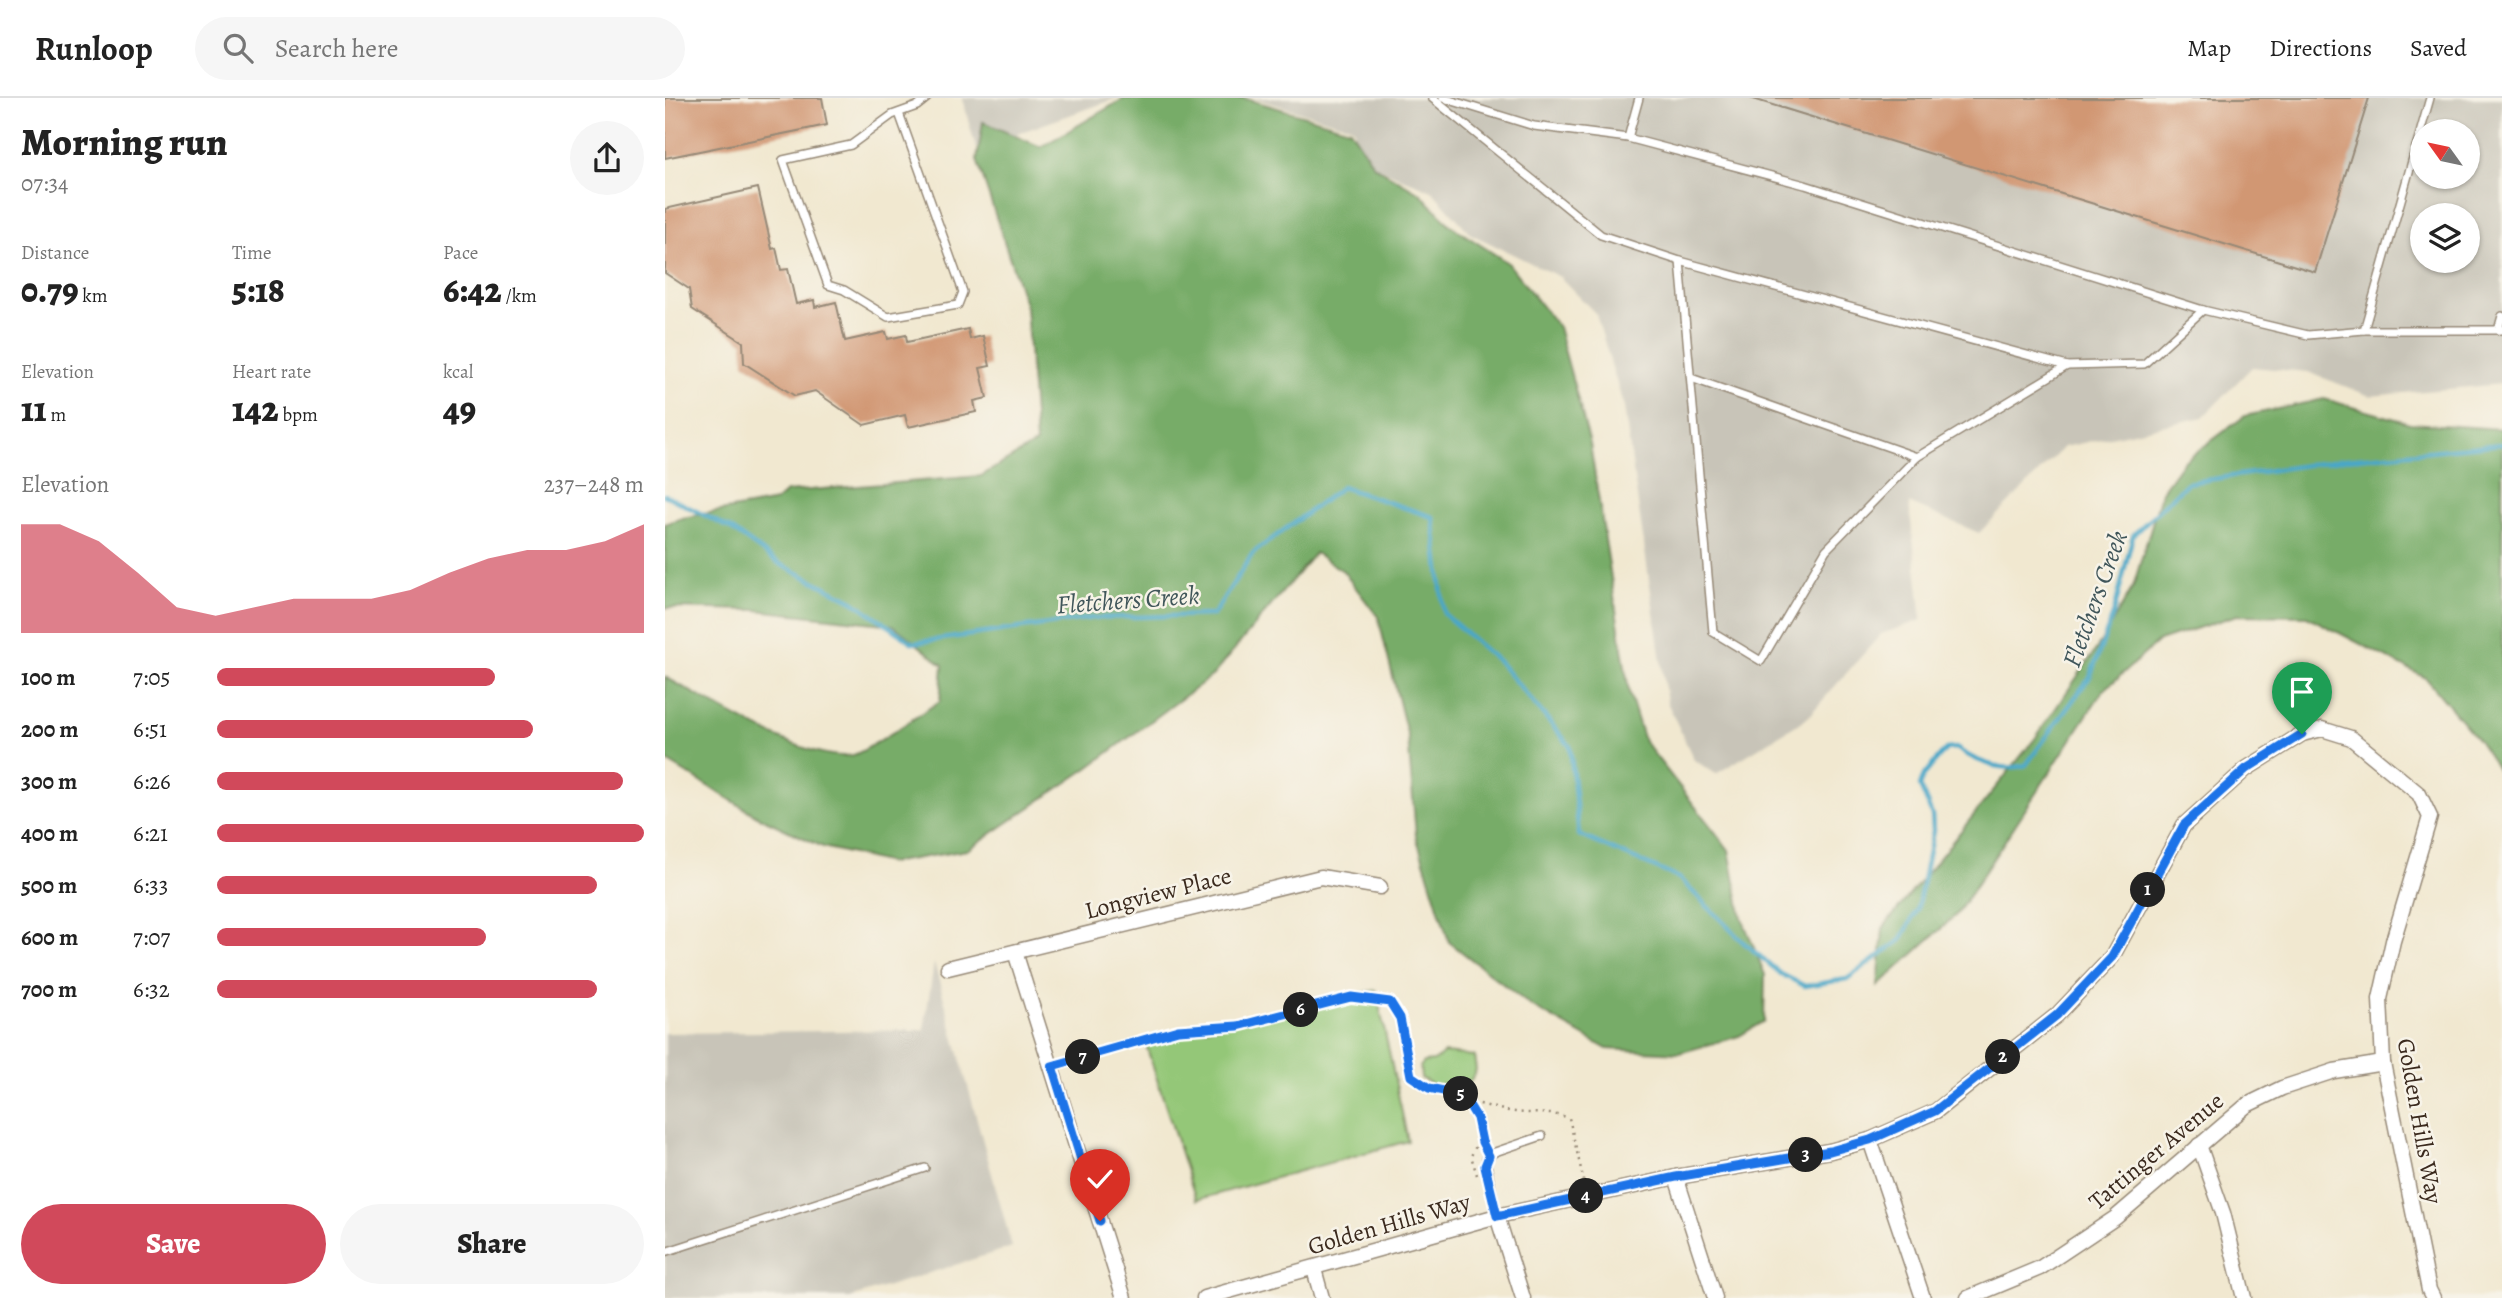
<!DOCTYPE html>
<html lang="en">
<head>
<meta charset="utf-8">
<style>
	:root { --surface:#fff; --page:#f6f6f6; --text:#222; --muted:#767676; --line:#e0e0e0; --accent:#d1495b }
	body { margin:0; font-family:Alegreya,serif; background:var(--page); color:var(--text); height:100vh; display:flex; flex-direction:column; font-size:26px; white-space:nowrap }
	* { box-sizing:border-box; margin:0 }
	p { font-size:23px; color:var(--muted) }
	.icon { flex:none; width:38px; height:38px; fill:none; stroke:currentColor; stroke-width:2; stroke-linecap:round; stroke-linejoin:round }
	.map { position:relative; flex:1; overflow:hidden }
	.drawer { display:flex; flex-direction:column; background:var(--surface); width:665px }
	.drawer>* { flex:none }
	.needle { width:46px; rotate:303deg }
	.tools { position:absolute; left:1745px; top:21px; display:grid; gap:14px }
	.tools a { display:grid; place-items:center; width:70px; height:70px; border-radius:50%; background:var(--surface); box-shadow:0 2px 5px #0004; font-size:35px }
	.pin { position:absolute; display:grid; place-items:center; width:60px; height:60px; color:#fff; margin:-72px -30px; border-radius:50% 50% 50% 0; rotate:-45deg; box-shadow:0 0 7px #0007 }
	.pin .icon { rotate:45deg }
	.km { position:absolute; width:35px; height:35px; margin:-18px; border-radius:50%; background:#222; color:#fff; font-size:19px; line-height:35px; text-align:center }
	.round { display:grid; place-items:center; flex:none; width:74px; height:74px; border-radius:37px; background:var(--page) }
	.summary { display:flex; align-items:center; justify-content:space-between; height:119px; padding:0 21px }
	h1 { font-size:38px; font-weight:800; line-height:52px }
	.metrics { display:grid; grid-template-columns:repeat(3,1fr); gap:10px; height:119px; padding:7px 21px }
	.metrics div { display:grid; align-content:center }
	.metrics b { font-size:35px; font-weight:800 }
	.metrics small { font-size:19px; font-weight:400 }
	.metrics p { font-size:19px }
	.chart { height:196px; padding:14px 21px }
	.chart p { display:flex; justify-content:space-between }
	.chart svg { width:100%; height:126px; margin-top:7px; fill:var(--accent); opacity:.7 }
	.button { display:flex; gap:14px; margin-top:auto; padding:14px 21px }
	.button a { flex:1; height:80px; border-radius:42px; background:var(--accent); color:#fff; font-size:28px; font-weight:800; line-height:80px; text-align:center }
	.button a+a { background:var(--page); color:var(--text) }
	ul { padding:0 21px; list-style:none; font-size:23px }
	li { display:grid; grid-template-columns:112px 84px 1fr; align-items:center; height:52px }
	li i { height:18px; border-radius:9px; background:var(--accent) }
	header { display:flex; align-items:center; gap:42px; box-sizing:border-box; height:98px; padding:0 35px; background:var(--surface); border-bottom:2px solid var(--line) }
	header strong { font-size:33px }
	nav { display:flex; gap:38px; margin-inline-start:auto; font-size:24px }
	.search { width:490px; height:63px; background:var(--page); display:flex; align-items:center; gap:18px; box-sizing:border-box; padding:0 24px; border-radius:38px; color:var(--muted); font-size:26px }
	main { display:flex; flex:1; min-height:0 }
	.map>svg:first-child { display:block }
	.industrial { fill:#c8c4b8; fill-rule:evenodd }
	.green { fill:#94c778; stroke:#68784b; stroke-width:2 }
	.forest { fill:#77ac68; stroke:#596b43; stroke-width:2 }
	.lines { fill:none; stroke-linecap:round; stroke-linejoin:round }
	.stream { stroke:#49a7c8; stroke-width:4.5 }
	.building { fill:#d19773 }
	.service-casing { stroke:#968977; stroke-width:10 }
	.minor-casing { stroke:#968977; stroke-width:17 }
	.path { stroke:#968977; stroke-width:2.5; stroke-dasharray:2 5; stroke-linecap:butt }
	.service { stroke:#fff; stroke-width:7 }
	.minor { stroke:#fff; stroke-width:14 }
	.route-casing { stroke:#fff; stroke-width:14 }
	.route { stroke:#1a73e8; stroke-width:9 }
	.labels { text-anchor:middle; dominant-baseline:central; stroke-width:5; stroke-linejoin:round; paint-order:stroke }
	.street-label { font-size:24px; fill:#3b2a1e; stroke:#f7f3e8 }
	.water-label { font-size:26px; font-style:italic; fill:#40565a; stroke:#f7f3e8 }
</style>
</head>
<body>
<header>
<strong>Runloop</strong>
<div class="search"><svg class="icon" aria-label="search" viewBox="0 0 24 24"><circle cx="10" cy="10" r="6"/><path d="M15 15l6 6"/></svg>Search here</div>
<nav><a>Map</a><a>Directions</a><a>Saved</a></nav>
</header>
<main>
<section class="drawer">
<div class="summary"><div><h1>Morning run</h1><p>07:34</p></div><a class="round"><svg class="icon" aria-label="share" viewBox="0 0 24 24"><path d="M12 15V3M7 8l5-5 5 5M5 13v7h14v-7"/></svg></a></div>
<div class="metrics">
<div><p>Distance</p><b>0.79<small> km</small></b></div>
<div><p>Time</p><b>5:18</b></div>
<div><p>Pace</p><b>6:42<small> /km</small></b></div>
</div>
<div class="metrics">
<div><p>Elevation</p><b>11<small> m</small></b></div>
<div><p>Heart rate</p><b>142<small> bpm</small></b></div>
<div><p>kcal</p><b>49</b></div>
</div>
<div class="chart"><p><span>Elevation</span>237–248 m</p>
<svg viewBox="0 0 160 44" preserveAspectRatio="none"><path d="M0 44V6L10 6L20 12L30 23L40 35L50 38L60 35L70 32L80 32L90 32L100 29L110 23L120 18L130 15L140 15L150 12L160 6V44z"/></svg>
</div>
<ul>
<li><b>100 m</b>7:05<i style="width:65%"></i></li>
<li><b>200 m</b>6:51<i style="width:74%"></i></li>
<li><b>300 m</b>6:26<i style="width:95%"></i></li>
<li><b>400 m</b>6:21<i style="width:100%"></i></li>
<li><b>500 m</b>6:33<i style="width:89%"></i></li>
<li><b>600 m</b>7:07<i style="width:63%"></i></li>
<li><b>700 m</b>6:32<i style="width:89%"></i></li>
</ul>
<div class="button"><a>Save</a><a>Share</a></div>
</section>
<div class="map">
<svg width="1837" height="1200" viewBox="0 0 1837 1200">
	<rect width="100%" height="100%" fill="#f7f3e8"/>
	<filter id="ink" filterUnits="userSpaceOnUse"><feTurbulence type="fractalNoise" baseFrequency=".0143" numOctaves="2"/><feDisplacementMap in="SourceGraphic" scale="14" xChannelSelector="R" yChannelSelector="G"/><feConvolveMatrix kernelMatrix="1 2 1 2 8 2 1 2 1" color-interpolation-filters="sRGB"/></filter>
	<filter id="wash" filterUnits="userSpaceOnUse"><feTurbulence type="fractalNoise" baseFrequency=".00686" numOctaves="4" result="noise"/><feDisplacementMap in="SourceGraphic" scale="28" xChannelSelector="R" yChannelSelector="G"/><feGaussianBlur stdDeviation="1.57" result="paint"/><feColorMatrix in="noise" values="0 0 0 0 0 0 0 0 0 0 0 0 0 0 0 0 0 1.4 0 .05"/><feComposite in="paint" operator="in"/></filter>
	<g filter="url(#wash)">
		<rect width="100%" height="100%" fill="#f1e8d0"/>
		<g class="industrial">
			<path d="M297,0H453L311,50Z"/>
			<path d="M588,0H1837V286L1705,298L1643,274L1587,269L1538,319L1399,349L1314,435L1244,405L1257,522L1216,536L1141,621L1051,676L1029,662L1002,604L959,309L931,216L895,179L806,136L767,93L700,64L688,29ZM1757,33H1802V79H1757ZM1757,117H1802V163H1757Z"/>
			<path d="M269,865L347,1149L185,1200H0V935L259,932Z"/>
		</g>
		<g class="green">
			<path d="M711,892L743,1043L531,1102L480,944Z"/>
			<path d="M779,955L809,958L811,972L805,984L769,987L756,980L755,969L759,964L769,963Z"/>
		</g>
		<g class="forest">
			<path d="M460,0H578L685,31L709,68L755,95L785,127L843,165L893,229L925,346L964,594L979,643L1064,752L1077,820L1100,877L1099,923L1074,938L1014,955L942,951L866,908L784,844L751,738L743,640L713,519L678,473L650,455L548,577L423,670L302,752L224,765L158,749L94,719L0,662V579C41,601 144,667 188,657C203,653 259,613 275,603L278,567L228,527L91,512L0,510V426L17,420L111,403L121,394L316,378L371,345L361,209L312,62L318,24L376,49Z"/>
			<path d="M1659,301L1745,325L1837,331V678L1813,642L1761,580L1642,518L1572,517L1494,543L1437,594L1292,816L1213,888L1218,830L1369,642L1432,550L1468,489L1497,393L1518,364L1580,318Z"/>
		</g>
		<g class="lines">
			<path class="stream" d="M0,397L66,431L115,466L188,503L248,545L428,520L548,517L588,455L677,389L768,419L779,516L833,563L905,648L914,737L1014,780L1078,844L1116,876L1140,888L1182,881L1236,842L1252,812L1268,733L1267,717L1255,688L1259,677L1281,651L1291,650C1310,663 1338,675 1361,667L1425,579L1449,514L1468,437L1522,385L1681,361L1837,346"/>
		</g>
		<g id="blocks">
			<g class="building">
				<path d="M0,0H157L162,27L0,60Z"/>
				<path d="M1085,0H1704L1650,174Z"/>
				<path d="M93,90L107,151L111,150L116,172L123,171L131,206L149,202L150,209L171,204L180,243L221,234L223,241L241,237L242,244L303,231L305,241L318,238L325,268L315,270L322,300L309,303L311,314L243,329L240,317L199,327L150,293L130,298L79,265L78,244L27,211L24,191L0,175V111Z"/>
			</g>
		</g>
	</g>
	<g filter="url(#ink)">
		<use href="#blocks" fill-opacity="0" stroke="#968977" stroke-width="2"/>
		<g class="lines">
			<defs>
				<g id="service">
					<path d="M767,0L936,137L1015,163L1402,268L1479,266L1538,212"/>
					<path d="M778,0L869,28L963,40L1140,87L1538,212L1643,237L1699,232L1765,0"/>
					<path d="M234,15L298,194L293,207L223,219L179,192L163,187L118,62L186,47L227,17L252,8L262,0"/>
					<path d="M963,40L974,0"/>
					<path d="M1015,163L1048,534L1096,563L1161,452L1252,359L1402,268"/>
					<path d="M1699,232H1837"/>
					<path d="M1833,232L1837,218"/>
					<path d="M1026,280L1252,359"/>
					<path d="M832,1118L821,1061L830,1054L877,1038"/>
					<path d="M0,1154L260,1070"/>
				</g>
				<g id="minor">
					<path d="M350,854L459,1200"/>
					<path d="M283,870L656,779L715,789"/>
					<path d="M1205,1042L1258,1200"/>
					<path d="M1534,1047L1558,1115L1579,1200"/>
					<path d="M1011,1079L1050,1200"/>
					<path d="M832,1118L858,1200"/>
					<path d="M649,1171L657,1200"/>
					<path d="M539,1200L832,1118L1011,1079L1165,1053L1205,1042L1271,1013L1392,917L1447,859L1519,727L1581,671L1637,636L1657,631L1686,640L1754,696L1765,719L1728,843L1715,901L1718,965L1764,1192L1768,1200"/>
					<path d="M1303,1200L1375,1170L1450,1120L1582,1007L1617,990L1669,973L1718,965"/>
				</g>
			</defs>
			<use href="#service" class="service-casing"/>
			<use href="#minor" class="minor-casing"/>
			<g class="path">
				<path d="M400,964L491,937L514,932L573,928L686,899L725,904L735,920L746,978L764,990L798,997L812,1020L820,1049"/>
				<path d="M801,1003C818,1006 834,1012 850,1014C868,1016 888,1014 904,1020L919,1084"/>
				<path d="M812,1077L806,1058L816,1038"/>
			</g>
			<use href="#service" class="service"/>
			<use href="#minor" class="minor"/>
		</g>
	</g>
	<g class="lines" filter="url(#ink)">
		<defs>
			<path id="route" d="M435,1123L387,968L513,932L573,928L686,899L725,904L735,920L746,978L764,990L798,997L812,1020L817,1044L824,1058L820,1068L832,1118L1011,1079L1165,1053L1205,1042L1270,1013L1392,917L1447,859L1519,727L1581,671L1637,636"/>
		</defs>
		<use href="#route" class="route-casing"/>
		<use href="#route" class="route"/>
	</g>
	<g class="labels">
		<g class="street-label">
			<text transform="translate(493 795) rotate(-14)">Longview Place</text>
			<text transform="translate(1755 1023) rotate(80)">Golden Hills Way</text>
			<text transform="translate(1491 1053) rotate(-40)">Tattinger Avenue</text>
			<text transform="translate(724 1126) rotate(-16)">Golden Hills Way</text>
		</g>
		<g class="water-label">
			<text transform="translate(1430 501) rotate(-70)">Fletchers Creek</text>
			<text transform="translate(463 502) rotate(-4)">Fletchers Creek</text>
		</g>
	</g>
</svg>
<div class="tools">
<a><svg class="needle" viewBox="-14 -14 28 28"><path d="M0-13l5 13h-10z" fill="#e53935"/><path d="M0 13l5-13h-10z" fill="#767676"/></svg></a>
<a><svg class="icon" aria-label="layers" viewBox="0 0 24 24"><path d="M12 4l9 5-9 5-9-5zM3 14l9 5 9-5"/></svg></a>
</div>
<div class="pin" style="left:1637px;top:636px;background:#1e9e55"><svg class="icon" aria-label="arrive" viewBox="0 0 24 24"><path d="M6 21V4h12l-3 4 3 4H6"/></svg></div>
<div class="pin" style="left:435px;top:1123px;background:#d93025"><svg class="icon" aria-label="check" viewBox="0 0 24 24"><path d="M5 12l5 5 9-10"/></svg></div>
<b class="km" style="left:1483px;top:792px">1</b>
<b class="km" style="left:1338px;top:959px">2</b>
<b class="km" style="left:1141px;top:1057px">3</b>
<b class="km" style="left:921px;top:1098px">4</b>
<b class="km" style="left:796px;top:996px">5</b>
<b class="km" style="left:636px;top:912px">6</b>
<b class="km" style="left:418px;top:959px">7</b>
</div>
</main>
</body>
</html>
